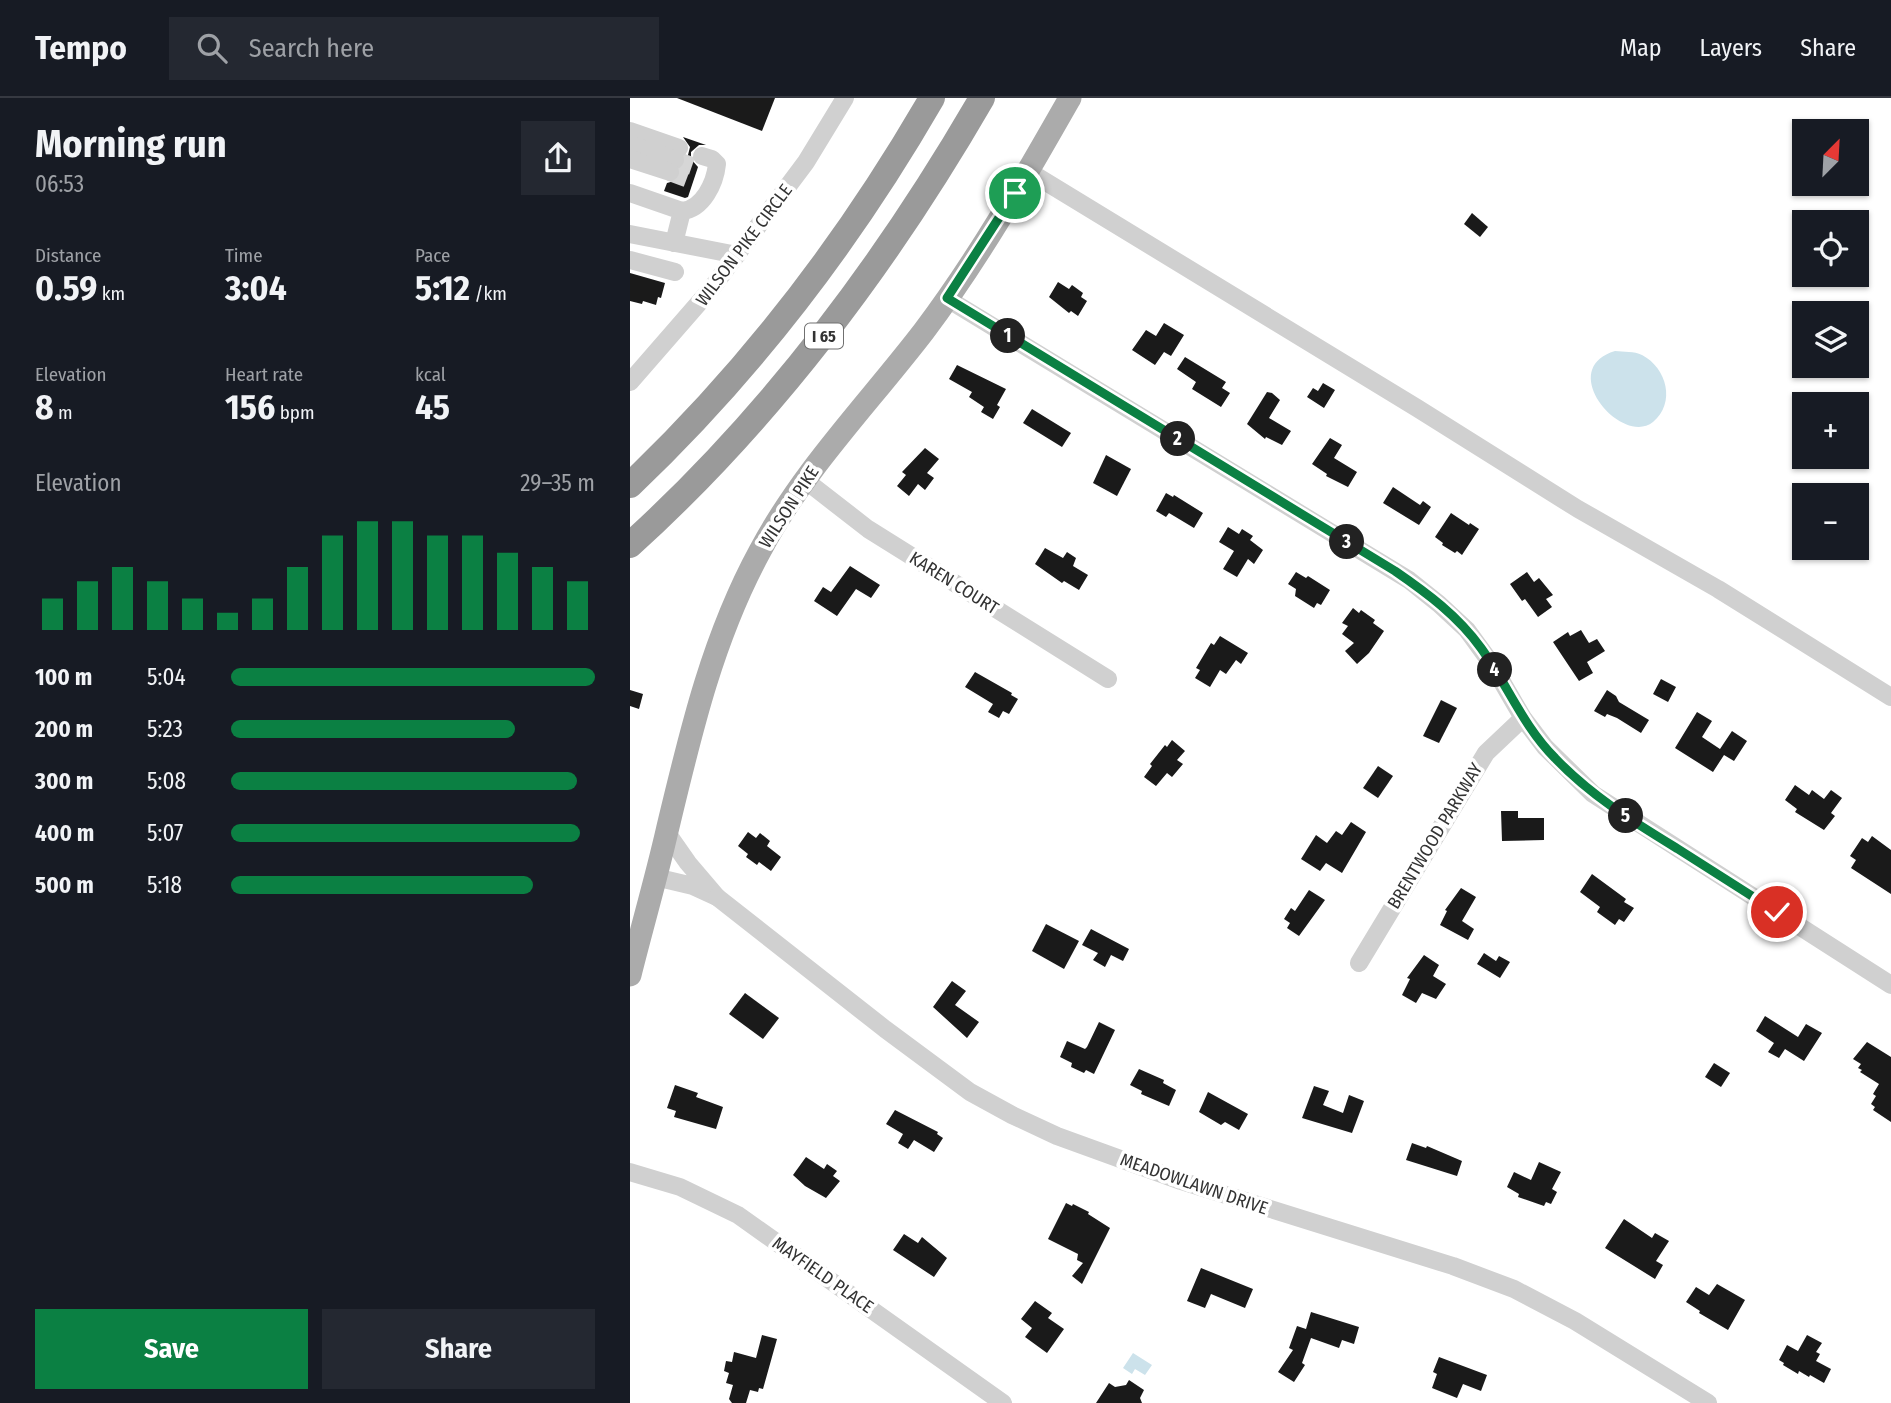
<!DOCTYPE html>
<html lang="en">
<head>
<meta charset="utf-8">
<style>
	:root { --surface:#171b24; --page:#242831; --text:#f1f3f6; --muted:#9ea1a6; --line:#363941; --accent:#0b8043 }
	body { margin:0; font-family:"Fira Sans Condensed",sans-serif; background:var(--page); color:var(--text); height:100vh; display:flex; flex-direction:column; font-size:26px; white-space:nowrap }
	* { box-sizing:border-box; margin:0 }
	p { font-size:23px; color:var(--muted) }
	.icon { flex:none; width:38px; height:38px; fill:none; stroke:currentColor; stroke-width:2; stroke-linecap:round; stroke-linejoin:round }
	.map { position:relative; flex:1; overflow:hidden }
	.panel { display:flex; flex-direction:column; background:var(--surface); width:630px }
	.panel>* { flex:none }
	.needle { width:46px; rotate:24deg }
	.tools { position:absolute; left:1162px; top:21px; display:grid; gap:14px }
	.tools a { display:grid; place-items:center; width:77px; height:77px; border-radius:0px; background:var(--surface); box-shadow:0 2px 5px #0004; font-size:35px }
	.pin { position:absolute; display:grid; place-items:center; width:60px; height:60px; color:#fff; margin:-30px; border:4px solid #fff; border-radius:50%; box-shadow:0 2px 7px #0007 }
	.km { position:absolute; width:35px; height:35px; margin:-18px; border-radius:50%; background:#222; color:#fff; font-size:19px; line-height:35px; text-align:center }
	.round { display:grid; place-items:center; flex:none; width:74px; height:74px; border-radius:0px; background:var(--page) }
	.head { display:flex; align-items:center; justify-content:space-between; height:119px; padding:0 35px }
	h1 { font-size:38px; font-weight:700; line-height:52px }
	.metrics { display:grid; grid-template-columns:repeat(3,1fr); gap:10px; height:119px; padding:7px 35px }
	.metrics div { display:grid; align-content:center }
	.metrics b { font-size:35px; font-weight:700 }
	.metrics small { font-size:19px; font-weight:400 }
	.metrics p { font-size:19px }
	.chart { height:196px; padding:14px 35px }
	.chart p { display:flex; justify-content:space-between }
	.chart svg { width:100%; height:126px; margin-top:7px; stroke:var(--accent); stroke-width:6 }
	.action { display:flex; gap:14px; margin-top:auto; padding:14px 35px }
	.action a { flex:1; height:80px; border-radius:0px; background:var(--accent); color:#fff; font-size:28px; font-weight:700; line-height:80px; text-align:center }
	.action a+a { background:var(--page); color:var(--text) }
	ul { padding:0 35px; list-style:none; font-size:23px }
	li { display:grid; grid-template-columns:112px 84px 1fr; align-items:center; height:52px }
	li i { height:18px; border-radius:9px; background:var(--accent) }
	header { display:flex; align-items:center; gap:42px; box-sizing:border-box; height:98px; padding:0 35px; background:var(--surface); border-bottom:2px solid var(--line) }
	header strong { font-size:33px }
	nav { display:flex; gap:38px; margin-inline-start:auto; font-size:24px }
	.search { width:490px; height:63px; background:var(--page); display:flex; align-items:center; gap:18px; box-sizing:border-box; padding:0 24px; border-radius:0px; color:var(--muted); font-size:26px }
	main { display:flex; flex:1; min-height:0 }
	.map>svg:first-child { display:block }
	.water { fill:#cce2eb }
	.building { fill:#1a1a1a }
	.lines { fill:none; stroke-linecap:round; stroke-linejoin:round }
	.minor-tunnel { stroke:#d6d6d6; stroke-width:18; stroke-dasharray:18 9; stroke-linecap:butt }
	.minor { stroke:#d0d0d0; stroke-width:18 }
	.major { stroke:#ababab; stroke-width:23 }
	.highway { stroke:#9a9a9a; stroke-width:26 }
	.route-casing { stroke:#fff; stroke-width:14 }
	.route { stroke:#0b8043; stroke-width:9 }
	.labels { text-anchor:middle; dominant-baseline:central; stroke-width:7; stroke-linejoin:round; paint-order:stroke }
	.shield { fill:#fff; stroke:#707070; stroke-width:2 }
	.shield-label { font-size:16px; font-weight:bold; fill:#333 }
	.street-label { font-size:18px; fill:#333; stroke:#fff }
</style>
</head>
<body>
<header>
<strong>Tempo</strong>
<div class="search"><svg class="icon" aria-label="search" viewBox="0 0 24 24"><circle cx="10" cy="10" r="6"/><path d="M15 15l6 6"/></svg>Search here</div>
<nav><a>Map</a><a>Layers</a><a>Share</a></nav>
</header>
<main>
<section class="panel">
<div class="head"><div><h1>Morning run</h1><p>06:53</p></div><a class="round"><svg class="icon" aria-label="share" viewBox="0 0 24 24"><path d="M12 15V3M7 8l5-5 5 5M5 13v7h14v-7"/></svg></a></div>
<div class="metrics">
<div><p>Distance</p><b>0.59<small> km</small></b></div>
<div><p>Time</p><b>3:04</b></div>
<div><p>Pace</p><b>5:12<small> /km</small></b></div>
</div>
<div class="metrics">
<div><p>Elevation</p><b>8<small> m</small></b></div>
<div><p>Heart rate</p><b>156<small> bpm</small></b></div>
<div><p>kcal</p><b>45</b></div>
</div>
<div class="chart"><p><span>Elevation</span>29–35 m</p>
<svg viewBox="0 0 160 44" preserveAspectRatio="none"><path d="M5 44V33M15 44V27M25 44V22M35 44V27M45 44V33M55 44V38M65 44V33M75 44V22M85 44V11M95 44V6M105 44V6M115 44V11M125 44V11M135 44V17M145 44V22M155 44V27"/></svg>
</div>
<ul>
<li><b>100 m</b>5:04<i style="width:100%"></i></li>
<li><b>200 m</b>5:23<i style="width:78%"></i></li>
<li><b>300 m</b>5:08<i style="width:95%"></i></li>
<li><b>400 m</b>5:07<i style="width:96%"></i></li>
<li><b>500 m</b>5:18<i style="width:83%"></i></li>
</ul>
<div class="action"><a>Save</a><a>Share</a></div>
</section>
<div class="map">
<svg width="1261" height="1305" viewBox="0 0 1261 1305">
	<rect width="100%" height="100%" fill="#fff"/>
	<g class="water">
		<path d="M985,253C994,254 1004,253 1012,257C1037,270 1046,305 1023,324C992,349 925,271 985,253Z"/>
		<path d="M503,1255L522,1267L515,1277L505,1271L502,1276L493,1270Z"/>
	</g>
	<g class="building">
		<path d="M47,0H145L132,33Z"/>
		<path d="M53,39L76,47H69L61,54V61L68,69L58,99L55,100L34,93L37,85L48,82L51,71L56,65L60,49Z"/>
		<path d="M842,115L858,129L850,139L834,126Z"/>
		<path d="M0,175L35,185L31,200L28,199L26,207L13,203L12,206L0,203Z"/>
		<path d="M428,184L439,191L442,187L453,195L451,199L457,203L448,218L441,213L439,215L419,199Z"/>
		<path d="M534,225L554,237L541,258L534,254L525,267L502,252L516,232L526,238Z"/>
		<path d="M555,259L596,284L592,290L600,295L591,309L562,291L566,284L547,271Z"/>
		<path d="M327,267L376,291L367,307L370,309L363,321L351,314L354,309L339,299L342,294L319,281Z"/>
		<path d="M693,285L705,292L694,310L677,299L683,290L688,293Z"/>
		<path d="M637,294L642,295L650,302L639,320L661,333L652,347L636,339L635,341L617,326Z"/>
		<path d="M402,311L441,335L432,349L393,325Z"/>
		<path d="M700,340L712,347L704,360L727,374L718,389L696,378L697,376L682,366Z"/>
		<path d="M295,350L309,361L297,375L304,380L295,392L288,386L279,398L267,388L276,377L272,374Z"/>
		<path d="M476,357L501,371L487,398L463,385Z"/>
		<path d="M763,389L790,407L793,403L801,409L789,427L753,405Z"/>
		<path d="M536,395L543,399L544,397L573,415L564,430L539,415L536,419L526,413Z"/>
		<path d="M821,415L839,427L840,425L849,431L832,457L827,453L825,455L812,447L813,445L805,439Z"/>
		<path d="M598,429L609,436L612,431L623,438L620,442L633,452L624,466L618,461L607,479L593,471L604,453L589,444Z"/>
		<path d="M415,450L433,460L437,454L446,460L443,468L458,477L449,492L434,483L432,485L405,466Z"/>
		<path d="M220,468L250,487L241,500L226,491L207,518L184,503L193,489L201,494Z"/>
		<path d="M666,474L676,480L678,478L700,492L691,507L687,505L684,510L665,498L666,491L658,486Z"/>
		<path d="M897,474L904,484L909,480L923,497L916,501L922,509L908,519L895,501L892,503L880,486Z"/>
		<path d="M723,510L729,515L731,512L745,522L743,525L754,533L739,555L727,566L715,553L724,545L712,536L718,528L712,525Z"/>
		<path d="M951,532L959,545L967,541L975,553L957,564L963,575L949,583L923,544L938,534L940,538Z"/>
		<path d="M590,538L618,555L611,566L606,562L596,576L590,572L580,589L565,580L570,572L566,570L581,545L584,547Z"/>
		<path d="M345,574L382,595L381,597L388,601L379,616L373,613L369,620L358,614L363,606L335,589Z"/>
		<path d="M1031,581L1046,589L1038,604L1023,596Z"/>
		<path d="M0,592L13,596L9,611L0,608Z"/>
		<path d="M977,592L986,598L989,604L1019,622L1011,635L987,620L977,616L975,619L964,613Z"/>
		<path d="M811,602L827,610L809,645L793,638Z"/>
		<path d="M1067,614L1082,623L1072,639L1090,651L1102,633L1117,643L1104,663L1094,657L1083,674L1045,650Z"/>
		<path d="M542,642L555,653L547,662L553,666L542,679L537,675L526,688L514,679L522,668L520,666L535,647L537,649Z"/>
		<path d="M748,668L763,678L748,700L733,690Z"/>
		<path d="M1165,687L1179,697L1182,692L1194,701L1201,692L1212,700L1201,715L1205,718L1194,732L1165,714L1167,711L1155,702Z"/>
		<path d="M871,713H888V720H914V742L872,743Z"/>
		<path d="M721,724L736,734L712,775L696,765L690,773L671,761L686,737L697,745L706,733L712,737Z"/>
		<path d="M118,734L126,740L130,735L140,743L137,748L151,759L141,773L129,764L127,767L116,759L118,756L108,748Z"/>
		<path d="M1242,738L1261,752V796L1221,770L1226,762L1220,758L1232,740L1238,744Z"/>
		<path d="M962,776L996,801L994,804L1004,810L994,824L989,821L985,827L967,814L970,809L950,794Z"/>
		<path d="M831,790L846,799L832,823L844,831L838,842L810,827L817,813L815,812Z"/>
		<path d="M679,792L695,802L669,838L657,830L660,825L654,821L661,810L665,813Z"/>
		<path d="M416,826L449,843L434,871L402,853Z"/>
		<path d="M461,831L499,851L493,863L481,857L475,869L463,862L468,855L452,847Z"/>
		<path d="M854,855L866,863L869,858L880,864L870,880L847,866Z"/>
		<path d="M794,857L809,867L803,878L816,886L806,901L792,895L786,905L772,897L780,881L777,880Z"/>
		<path d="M322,883L336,893L325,907L349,924L337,940L303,909Z"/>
		<path d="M115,895L149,920L133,941L99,916Z"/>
		<path d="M1135,918L1168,939L1176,926L1192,935L1174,963L1155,951L1149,960L1138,954L1144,945L1126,933Z"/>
		<path d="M469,924L485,932L464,976L456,972L454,975L441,969L442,965L430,959L437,943L455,951L457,949Z"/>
		<path d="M1237,944L1261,959V1024L1243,1012L1245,1009L1241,1006L1246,998L1243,996L1249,986L1230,974L1232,972L1228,970L1231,966L1223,961Z"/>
		<path d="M1084,965L1100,975L1091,989L1075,979Z"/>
		<path d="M509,971L534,982L533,985L546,992L539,1008L511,996L512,993L500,987Z"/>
		<path d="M45,987L68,995L66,999L93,1009L86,1031L44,1019L46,1013L37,1010Z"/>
		<path d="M684,988L699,993L693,1007L713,1015L719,997L734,1003L722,1035L672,1020Z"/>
		<path d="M578,994L618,1016L609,1032L595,1024L591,1027L569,1014Z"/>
		<path d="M265,1012L308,1034L307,1036L313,1040L304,1054L284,1042L278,1051L268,1045L273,1036L256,1026Z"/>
		<path d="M782,1045L796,1050L797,1048L832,1063L827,1078L776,1062Z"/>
		<path d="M176,1059L194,1071L197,1066L207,1073L203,1078L210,1083L196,1100L175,1088L163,1077Z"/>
		<path d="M909,1064L931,1074L922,1091L927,1094L921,1106L916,1104L914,1108L888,1099L889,1096L877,1089L884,1074L901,1082Z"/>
		<path d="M436,1105L442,1108L443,1106L459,1114L458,1116L480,1130L452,1186L442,1178L453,1165L447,1162L448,1156L418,1141Z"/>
		<path d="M994,1121L1022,1140L1025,1135L1039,1143L1026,1163L1033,1167L1025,1181L975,1150Z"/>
		<path d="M274,1136L288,1145L292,1139L317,1160L304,1179L263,1152Z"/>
		<path d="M571,1170L623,1191L615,1210L581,1196L575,1210L557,1203Z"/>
		<path d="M1087,1186L1115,1202L1098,1232L1069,1215L1070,1213L1056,1204L1066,1189L1079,1197Z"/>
		<path d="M405,1203L422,1215L418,1220L434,1231L417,1255L395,1239L402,1230L391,1221Z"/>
		<path d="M681,1214L729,1229L724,1246L712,1242L709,1250L681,1240L672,1265L675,1267L664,1284L648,1274L663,1252L659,1250L667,1228L676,1231Z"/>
		<path d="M132,1237L147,1241L133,1291L129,1290L128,1294L120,1292L116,1305H102L99,1301L103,1287L96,1285L99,1275L94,1273L96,1263L102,1264L104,1254L126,1260Z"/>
		<path d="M1177,1237L1192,1245L1186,1254L1190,1256L1186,1263L1201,1271L1194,1285L1180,1277L1179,1279L1169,1273L1168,1276L1153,1267L1154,1265L1149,1262L1157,1247L1168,1253Z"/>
		<path d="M809,1259L857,1277L851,1293L833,1286L827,1300L802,1290L807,1276L803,1274Z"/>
		<path d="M499,1282L514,1292L510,1300L512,1305H466L479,1285L485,1289L496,1287Z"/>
	</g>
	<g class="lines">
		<g class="minor-tunnel">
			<path d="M45,62L68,70"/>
			<path d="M40,74L64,83"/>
		</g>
		<g class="minor">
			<path d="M0,33L49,50"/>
			<path d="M0,46L45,62"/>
			<path d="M0,61L40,74"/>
			<path d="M398,73L787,310L948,411L1088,491L1261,599"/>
			<path d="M0,95L52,113L44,145"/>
			<path d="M52,113C73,111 85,85 87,66L82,61L72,58"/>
			<path d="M0,136L107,157"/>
			<path d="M0,162L45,174"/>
			<path d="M316,200L779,482L809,506L837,532L861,565L893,620L915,649L963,696L1261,887"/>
			<path d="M0,284L81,191L176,64L215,0"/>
			<path d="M175,382L238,431L478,581"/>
			<path d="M25,779L63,788L87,799L58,765L37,735"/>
			<path d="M87,799L255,931L340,994L382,1017L427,1038L551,1083L823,1168L884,1191L945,1223L1078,1305"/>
			<path d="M729,865L856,655L893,620"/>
			<path d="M0,1074L50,1089L108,1117L373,1305"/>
		</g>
		<path class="major" d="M0,877C12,829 26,781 37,733C60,637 82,541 130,453C173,372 238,306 294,233C349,160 395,79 440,0"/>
		<g class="highway">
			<path d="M0,387C119,274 220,142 302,0"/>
			<path d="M0,447C142,318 256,166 352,0"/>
		</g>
	</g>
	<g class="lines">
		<defs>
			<path id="route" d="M385,95L317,200L765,473C797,495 828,518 851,550C877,586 893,628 925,660C961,698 1004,724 1048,751C1081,772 1114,793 1147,814"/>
		</defs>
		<use href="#route" class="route-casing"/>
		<use href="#route" class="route"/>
	</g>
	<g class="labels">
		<rect class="shield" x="175" y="225.5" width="38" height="25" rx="5"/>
		<g class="shield-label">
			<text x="194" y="238">I 65</text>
		</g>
		<g class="street-label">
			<text transform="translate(114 147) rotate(-53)">WILSON PIKE CIRCLE</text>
			<text transform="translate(159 409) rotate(-57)">WILSON PIKE</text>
			<text transform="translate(324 485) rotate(32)">KAREN COURT</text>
			<text transform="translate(805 738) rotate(-59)">BRENTWOOD PARKWAY</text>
			<text transform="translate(564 1086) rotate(19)">MEADOWLAWN DRIVE</text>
			<text transform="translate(193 1177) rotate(35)">MAYFIELD PLACE</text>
		</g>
	</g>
</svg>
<div class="tools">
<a><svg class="needle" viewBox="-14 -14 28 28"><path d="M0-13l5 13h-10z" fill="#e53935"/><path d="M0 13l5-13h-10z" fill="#9ea1a6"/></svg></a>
<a><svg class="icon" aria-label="locate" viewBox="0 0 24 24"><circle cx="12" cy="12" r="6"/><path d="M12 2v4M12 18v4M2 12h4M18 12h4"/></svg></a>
<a><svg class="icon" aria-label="layers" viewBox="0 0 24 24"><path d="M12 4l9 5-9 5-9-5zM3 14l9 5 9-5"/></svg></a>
<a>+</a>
<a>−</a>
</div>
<div class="pin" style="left:385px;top:95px;background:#1e9e55"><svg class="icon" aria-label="arrive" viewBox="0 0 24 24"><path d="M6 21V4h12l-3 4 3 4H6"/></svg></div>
<div class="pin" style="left:1147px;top:814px;background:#d93025"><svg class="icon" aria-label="check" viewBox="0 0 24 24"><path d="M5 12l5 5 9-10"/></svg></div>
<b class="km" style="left:378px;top:238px">1</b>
<b class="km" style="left:548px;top:341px">2</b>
<b class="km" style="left:717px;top:444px">3</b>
<b class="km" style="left:865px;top:572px">4</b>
<b class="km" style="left:996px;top:718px">5</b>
</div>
</main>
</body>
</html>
